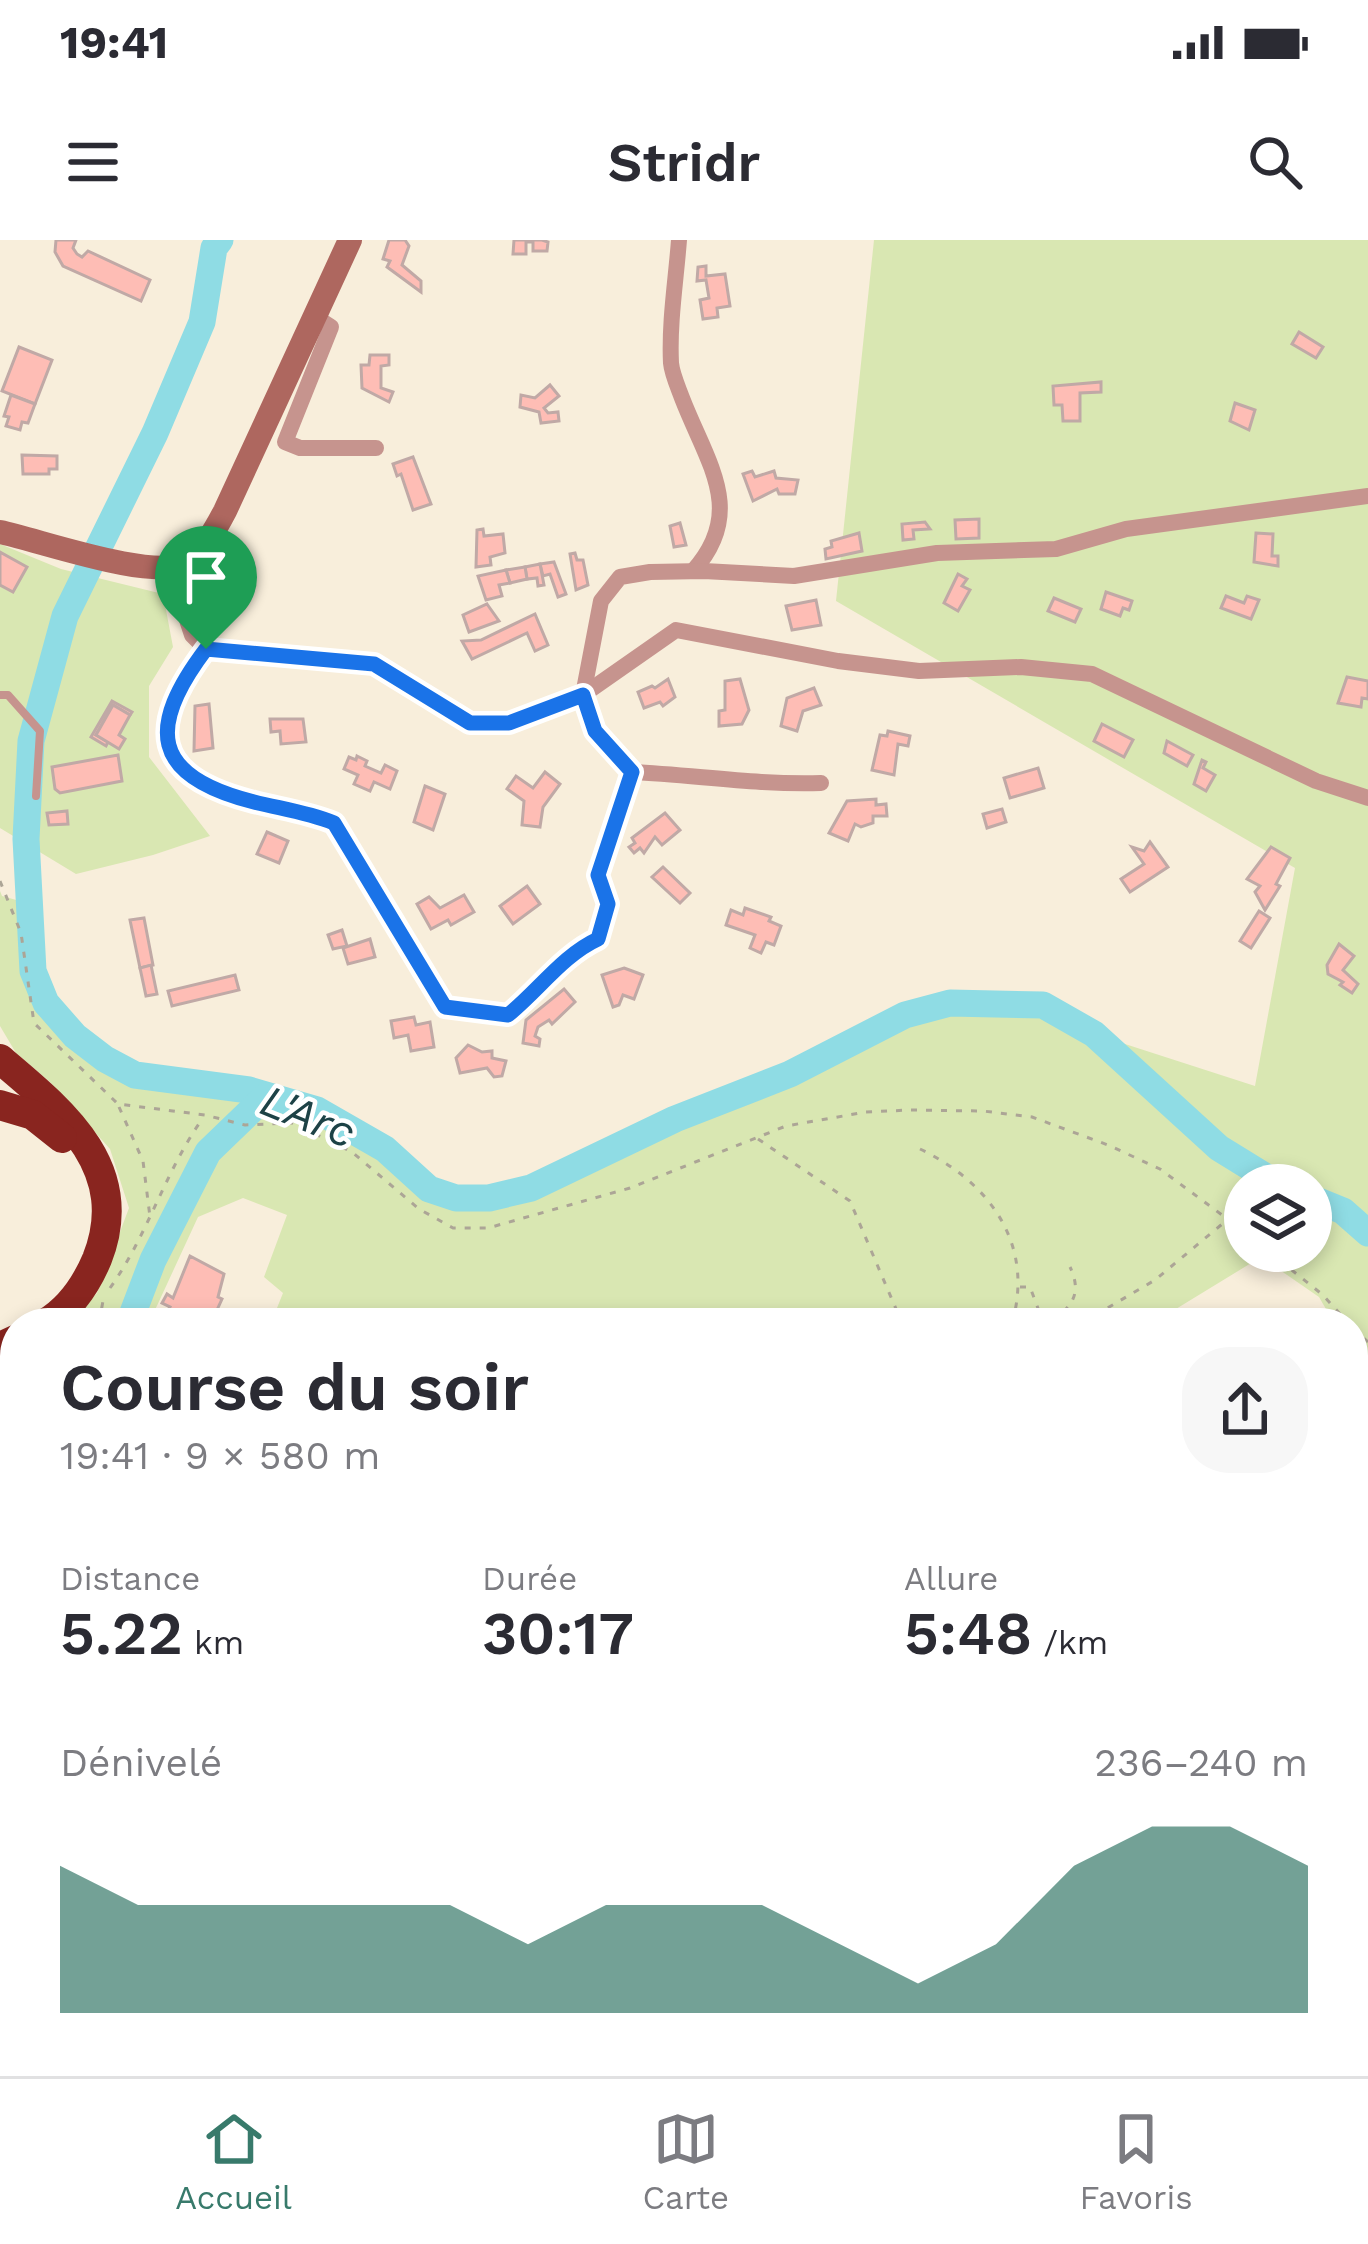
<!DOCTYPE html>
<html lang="fr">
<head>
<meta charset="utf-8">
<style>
	:root { --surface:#fff; --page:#f7f7f7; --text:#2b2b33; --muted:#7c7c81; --line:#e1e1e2; --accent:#387a6b }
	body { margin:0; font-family:"Work Sans",sans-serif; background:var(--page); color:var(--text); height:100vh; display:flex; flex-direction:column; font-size:45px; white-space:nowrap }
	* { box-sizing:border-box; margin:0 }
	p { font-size:39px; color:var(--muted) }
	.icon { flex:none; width:66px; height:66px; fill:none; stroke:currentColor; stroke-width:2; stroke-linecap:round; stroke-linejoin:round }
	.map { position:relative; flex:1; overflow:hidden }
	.drawer { position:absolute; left:0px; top:1068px; width:1368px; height:768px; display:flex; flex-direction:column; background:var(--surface); border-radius:48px 48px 0 0; box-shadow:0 6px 18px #0003 }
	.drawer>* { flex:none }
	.buttons { position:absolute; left:1224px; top:924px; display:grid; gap:24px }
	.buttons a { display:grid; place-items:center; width:108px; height:108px; border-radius:50%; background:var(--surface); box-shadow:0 6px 18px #0003; font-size:60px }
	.pin { position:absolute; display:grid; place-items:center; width:102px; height:102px; color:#fff; margin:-123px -51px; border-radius:50% 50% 50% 0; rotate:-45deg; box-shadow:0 0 12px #0007 }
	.pin .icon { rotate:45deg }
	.round { display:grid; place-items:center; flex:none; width:126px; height:126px; border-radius:48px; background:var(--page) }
	.headline { display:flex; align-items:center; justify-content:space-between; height:204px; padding:0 60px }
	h1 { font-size:66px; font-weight:600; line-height:90px }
	.stats { display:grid; grid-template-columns:repeat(3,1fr); gap:18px; height:204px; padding:12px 60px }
	.stats div { display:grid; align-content:center }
	.stats b { font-size:60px; font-weight:600 }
	.stats small { font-size:33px; font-weight:400 }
	.stats p { font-size:33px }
	.chart { height:336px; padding:24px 60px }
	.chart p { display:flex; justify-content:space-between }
	.chart svg { width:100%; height:216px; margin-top:12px; fill:var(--accent); opacity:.7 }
	.status { display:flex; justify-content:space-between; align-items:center; height:84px; padding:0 60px; background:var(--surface); direction:ltr }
	.status svg { height:33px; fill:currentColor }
	header { display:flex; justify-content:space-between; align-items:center; height:156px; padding:0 60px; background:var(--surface); font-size:54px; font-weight:600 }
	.tabs { display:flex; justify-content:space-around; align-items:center; height:168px; border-top:3px solid var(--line); background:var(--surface); font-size:33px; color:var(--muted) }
	.tabs a { display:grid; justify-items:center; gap:6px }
	.tabs .selected { color:var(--accent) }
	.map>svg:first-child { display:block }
	.green { fill:#d9e7b2; fill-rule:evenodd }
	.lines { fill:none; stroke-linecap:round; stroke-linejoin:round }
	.river { stroke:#8fdce4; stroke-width:27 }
	.building { fill:#febdb5; stroke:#c0a9a6; stroke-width:3 }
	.path { stroke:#aca596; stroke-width:3; stroke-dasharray:6 9; stroke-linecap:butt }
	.lane { stroke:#c6948e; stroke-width:8 }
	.street { stroke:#c6948e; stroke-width:16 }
	.secondary { stroke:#ae675f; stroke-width:24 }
	.highway { stroke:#89251f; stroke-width:30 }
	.route-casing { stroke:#fff; stroke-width:24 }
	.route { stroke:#1a73e8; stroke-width:15 }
	.labels { text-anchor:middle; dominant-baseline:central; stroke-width:9; stroke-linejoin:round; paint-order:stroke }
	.water-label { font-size:45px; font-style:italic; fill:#1d4246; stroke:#fff }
</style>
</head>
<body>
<div class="status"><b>19:41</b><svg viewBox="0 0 49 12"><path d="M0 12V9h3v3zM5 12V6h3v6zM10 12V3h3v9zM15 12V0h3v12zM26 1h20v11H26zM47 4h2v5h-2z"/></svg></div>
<header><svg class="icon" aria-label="menu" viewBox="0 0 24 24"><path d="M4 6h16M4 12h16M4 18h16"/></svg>Stridr<svg class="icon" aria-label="search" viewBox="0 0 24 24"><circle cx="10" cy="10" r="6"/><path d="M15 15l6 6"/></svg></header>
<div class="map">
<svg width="1368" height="1836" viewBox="0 0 1368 1836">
	<rect width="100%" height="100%" fill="#f8eedb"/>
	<g class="green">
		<path d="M874,0H1368V1144L1353,1116V1083H1334L1319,1057L1261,1017L1153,1083H271L283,1053L264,1037L287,975L243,958L198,977L149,1083H67L97,1053L129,968L110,909L50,842L16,813L0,786V651L2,656L27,663L33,731L46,763L75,796L105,819L135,835L249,850L317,870L385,909L429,949L456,958H489L531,948L675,879L790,834L888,782L950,763L1043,765L1094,794L1255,846L1295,628L836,361ZM1245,945H1311V1011H1245Z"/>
		<path d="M0,304L61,329L163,354L173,407L149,446V517L210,596L153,615L76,634L0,588Z"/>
		<path d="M44,1821H259L250,1836H47Z"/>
		<path d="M735,1821H1169L1167,1836H735Z"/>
	</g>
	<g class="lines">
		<g class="river">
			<path d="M220,0L214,8L202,82L155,193L65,376L31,501L26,599L33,731L46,763L75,796L105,819L135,835L249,850L317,870L385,909L429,949L456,958H489L531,948L675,879L790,834L905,775L950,763L1043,765L1094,794L1219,908L1279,945"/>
			<path d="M1311,958L1343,971L1368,993"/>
			<path d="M129,1083L153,1020L208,912L266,856"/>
			<path d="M0,1442L15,1402"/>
		</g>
	</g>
	<g class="building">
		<path d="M56,0H76L73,8L77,14L82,17L88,11L150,40L141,61L63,26L55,12Z"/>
		<path d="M389,0H405L409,6L402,25L421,41V52L387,27L390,21L383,19Z"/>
		<path d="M514,0H542L548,2L547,11H533V2H526V14H513Z"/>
		<path d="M706,26V36L725,34L730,66L717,68L718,77L703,79L700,60L709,58L706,40L697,41L698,27Z"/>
		<path d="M1299,92L1323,107L1316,118L1292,104Z"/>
		<path d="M19,107L52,120L35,164L2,151Z"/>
		<path d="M370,115H389V125L381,126V148L393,152L389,162L362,148L361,125H369Z"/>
		<path d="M1101,142V152L1080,153V181H1063L1062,165H1054L1053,146Z"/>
		<path d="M550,145L559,156L544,168L548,173L558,172L559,181L541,183L539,172L520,167L521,155L535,158Z"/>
		<path d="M11,155L35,164L28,183L22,182L20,190L6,186L9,177L4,176Z"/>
		<path d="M1235,163L1255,170L1249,190L1230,181Z"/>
		<path d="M22,215L57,216V229H49V234H23Z"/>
		<path d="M413,217L431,264L413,270L401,234L397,236L393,224Z"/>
		<path d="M752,231L755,237L774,231L776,238L798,240L795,254H779L777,249L753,261L743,234Z"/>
		<path d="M979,279V298L956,299L955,280Z"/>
		<path d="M925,282L930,289L913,290L914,299L903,300L902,284Z"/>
		<path d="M680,283L686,305L674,307L670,286Z"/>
		<path d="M483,289L484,296L503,294L505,313L490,317L491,325L476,327L477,290Z"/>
		<path d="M859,293L862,311L826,319L825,309L832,307L831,301Z"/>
		<path d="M1256,293L1273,294L1272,316H1278V326L1254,322Z"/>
		<path d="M0,312L27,327L13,352L0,345Z"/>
		<path d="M575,313L577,320H583L588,345L576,350L570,314Z"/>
		<path d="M554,322L566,354L558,357L550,334L543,336L540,324Z"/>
		<path d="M540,324L544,345L538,346L537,338L527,339L525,327Z"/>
		<path d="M525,327L527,339L510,343L506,330Z"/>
		<path d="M506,330L510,343L499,345L502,356L486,360L478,336Z"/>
		<path d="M958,334L967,339L962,346L970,350L958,371L944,363Z"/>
		<path d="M1106,352L1132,361L1129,370L1123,368L1120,376L1101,369Z"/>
		<path d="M1226,356L1244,363L1247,356L1259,360L1251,379L1221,368Z"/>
		<path d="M1054,358L1081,369L1075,382L1048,371Z"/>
		<path d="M816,360L821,385L792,390L786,366Z"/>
		<path d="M487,364L499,381L469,392L463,375Z"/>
		<path d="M535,374L548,405L535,411L527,393L472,419L462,401L481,400Z"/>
		<path d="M1347,437L1368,441V459L1362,458L1361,467L1338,463Z"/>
		<path d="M668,439L675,457L663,466L660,462L644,468L638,452L652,446L655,448Z"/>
		<path d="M740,439L749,470L742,484L719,486V471L725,470V441Z"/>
		<path d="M814,448L821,465L803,471L797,491L781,486L787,458Z"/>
		<path d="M112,461L132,472L130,475L113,465L96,495L108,502L106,506L91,497Z"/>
		<path d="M209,464L213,508L194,511L195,466Z"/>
		<path d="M113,465L130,475L119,495L125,499L119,509L96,495Z"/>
		<path d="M270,479H303L306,502L281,504L280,491L271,492Z"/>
		<path d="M1102,484L1133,500L1124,517L1094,501Z"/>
		<path d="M888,491L910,496L908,506L898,504L894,535L872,530L880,495L887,496Z"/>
		<path d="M1167,501L1193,515L1187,526L1164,513Z"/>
		<path d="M118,515L122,541L60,553L55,549L52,527Z"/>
		<path d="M357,516L367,521L365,526L381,533L385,525L397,531L390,549L374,542L370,551L354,544L358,535L344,529L349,517L356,520Z"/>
		<path d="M1202,520L1206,522L1203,528L1215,535L1206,551L1194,544Z"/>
		<path d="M1038,528L1044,548L1010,558L1004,538Z"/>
		<path d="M545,532L560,544L543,567L540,587L522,585L524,561L507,549L516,536L533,548Z"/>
		<path d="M425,546L445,554L433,590L414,582Z"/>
		<path d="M876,559V565L886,564L887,576H873V583L861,587L855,584L848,601L829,593L847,561Z"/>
		<path d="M1002,569L1006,582L987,588L983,574Z"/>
		<path d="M67,571L68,584L49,585L47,573Z"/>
		<path d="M665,573L680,590L662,605L655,597L644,613L640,608L634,613L629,607L635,603L632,598Z"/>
		<path d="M267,592L288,601L279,623L257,614Z"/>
		<path d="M1150,602L1168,627L1130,652L1121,639L1144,624L1132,607L1144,611Z"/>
		<path d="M1271,607L1290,618L1276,644L1280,646L1265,670L1255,652L1260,646L1247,639Z"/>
		<path d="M663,627L690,653L680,663L652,637Z"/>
		<path d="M527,646L540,664L513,684L500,666Z"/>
		<path d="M464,655L474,672L451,685L448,680L431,689L417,664L429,657L440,668Z"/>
		<path d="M745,668L771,677L769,681L781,686L774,705L766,702L761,713L750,708L755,695L726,685L731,670L743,675Z"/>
		<path d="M1259,671L1270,678L1251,708L1240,701Z"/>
		<path d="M144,678L153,725L140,728L130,680Z"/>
		<path d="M342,690L347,706L333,709L328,695Z"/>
		<path d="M370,699L375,717L348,724L343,708Z"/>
		<path d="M1339,704L1354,716L1343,730L1358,744L1352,753L1340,745L1343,742L1328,734L1327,725Z"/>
		<path d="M151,725L157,754L146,756L140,728Z"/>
		<path d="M624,728L643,735L634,759L623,755L619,765L613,767L602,735Z"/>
		<path d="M235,735L239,750L172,766L168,751Z"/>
		<path d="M564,749L575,762L552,784L549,780L538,787L535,796L540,799L539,806L523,803L526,780Z"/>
		<path d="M414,777L416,785L430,782L434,807L411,811L408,795L394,798L391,781Z"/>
		<path d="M468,805L482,812L492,811V818L506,821L502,836L494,837L487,828L460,833L456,818Z"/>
		<path d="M190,1016L224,1034L218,1057L222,1059L211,1083H161L170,1067L162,1063L167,1054L173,1058Z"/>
		<path d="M1353,1471L1355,1477H1365L1368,1522H1359L1358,1504H1353Z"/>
		<path d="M1365,1562H1368V1606L1359,1605L1364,1590L1356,1586Z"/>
		<path d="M82,1821H123L124,1827L85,1836Z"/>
		<rect x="130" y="1821" width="27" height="15"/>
		<path d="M695,1821H711L714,1836H699Z"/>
		<path d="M936,1821H955L956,1833L936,1836Z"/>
	</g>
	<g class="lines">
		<g class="path">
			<path d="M0,641L21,693L34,783L118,864L205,875L245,885L293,883L352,912L419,969L453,988H488L630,948L786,886L866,872L910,870L983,871L1032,877L1108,905L1160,929L1245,992"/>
			<path d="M602,684L609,664L599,635L628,545"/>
			<path d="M119,867L143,921L150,977"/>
			<path d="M758,899L850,961L902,1083"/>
			<path d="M920,909C989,942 1035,1004 1012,1083"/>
			<path d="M1268,1011L1323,1055L1348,1083"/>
			<path d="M1020,1047H1030L1039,1071H1064C1078,1058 1078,1044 1070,1027"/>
			<path d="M110,1048C148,995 165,931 203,878"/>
			<path d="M99,1083L103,1061"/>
			<path d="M1082,1083L1155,1040L1227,980"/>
			<path d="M1353,1088L1368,1102"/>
		</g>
		<g class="lane">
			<path d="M0,455H8L40,491L36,556"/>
			<path d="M929,1821L930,1836"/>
			<path d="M468,1836L470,1821"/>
		</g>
		<g class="street">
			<path d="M679,0C676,40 669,82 671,123C672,134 678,147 682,158C707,223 747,271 693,331"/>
			<path d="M314,76L331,87L285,202L300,208H376"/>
			<path d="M170,329L192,395L206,409L374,424L470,483H509L583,455L601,361L620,337L650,332L704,331L794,336L937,313L1056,309L1126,289L1368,256"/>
			<path d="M206,409C147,487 150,536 254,562C282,569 307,572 334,583L445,767L508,775C538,751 563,716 598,699"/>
			<path d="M821,543C757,545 696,535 632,532L595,491L583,455L676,390L838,421L919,431L1021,427L1092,434L1316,541L1368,558"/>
			<path d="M287,1836L289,1821"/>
		</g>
		<path class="secondary" d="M0,292C39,300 153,341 185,323C203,312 215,290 225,271L350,0"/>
		<g class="highway">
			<path d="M0,819C63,872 133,928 97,1019C86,1045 71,1068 46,1083"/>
			<path d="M0,865L33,875L62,898"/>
			<path d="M0,1107L15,1100"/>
			<path d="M0,1778L13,1836"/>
		</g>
	</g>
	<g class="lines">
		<defs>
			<path id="route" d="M206,409L374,424L470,483H509L583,455L595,491L632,532L598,635L608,664L598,699C563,715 538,751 508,775L445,767L334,583C307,572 282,569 254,562C150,536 147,487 206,409Z"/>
		</defs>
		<use href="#route" class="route-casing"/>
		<use href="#route" class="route"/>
	</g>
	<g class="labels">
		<g class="water-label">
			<text transform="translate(308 876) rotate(22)">L'Arc</text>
		</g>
	</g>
</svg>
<div class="buttons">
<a><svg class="icon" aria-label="layers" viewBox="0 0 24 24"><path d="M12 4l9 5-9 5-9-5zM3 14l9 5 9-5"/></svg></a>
</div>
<div class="pin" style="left:206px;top:409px;background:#1e9e55"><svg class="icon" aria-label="arrive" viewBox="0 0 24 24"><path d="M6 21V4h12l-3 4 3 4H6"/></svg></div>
<section class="drawer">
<div class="headline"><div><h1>Course du soir</h1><p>19:41 · 9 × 580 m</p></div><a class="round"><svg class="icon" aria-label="share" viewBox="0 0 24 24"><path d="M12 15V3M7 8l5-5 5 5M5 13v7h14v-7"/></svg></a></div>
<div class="stats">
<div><p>Distance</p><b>5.22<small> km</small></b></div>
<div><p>Durée</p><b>30:17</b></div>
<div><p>Allure</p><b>5:48<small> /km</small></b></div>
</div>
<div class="chart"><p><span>Dénivelé</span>236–240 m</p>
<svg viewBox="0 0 160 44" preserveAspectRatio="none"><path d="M0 44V14L10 22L20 22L30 22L40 22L50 22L60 30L70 22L80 22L90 22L100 30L110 38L120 30L130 14L140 6L150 6L160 14V44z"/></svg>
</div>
</section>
</div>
<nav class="tabs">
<a class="selected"><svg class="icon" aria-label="home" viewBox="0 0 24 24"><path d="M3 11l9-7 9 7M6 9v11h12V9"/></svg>Accueil</a>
<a><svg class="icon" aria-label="map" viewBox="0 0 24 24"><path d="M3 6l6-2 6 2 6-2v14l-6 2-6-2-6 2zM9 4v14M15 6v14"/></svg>Carte</a>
<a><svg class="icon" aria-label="saved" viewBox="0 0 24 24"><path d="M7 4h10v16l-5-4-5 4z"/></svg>Favoris</a>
</nav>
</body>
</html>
